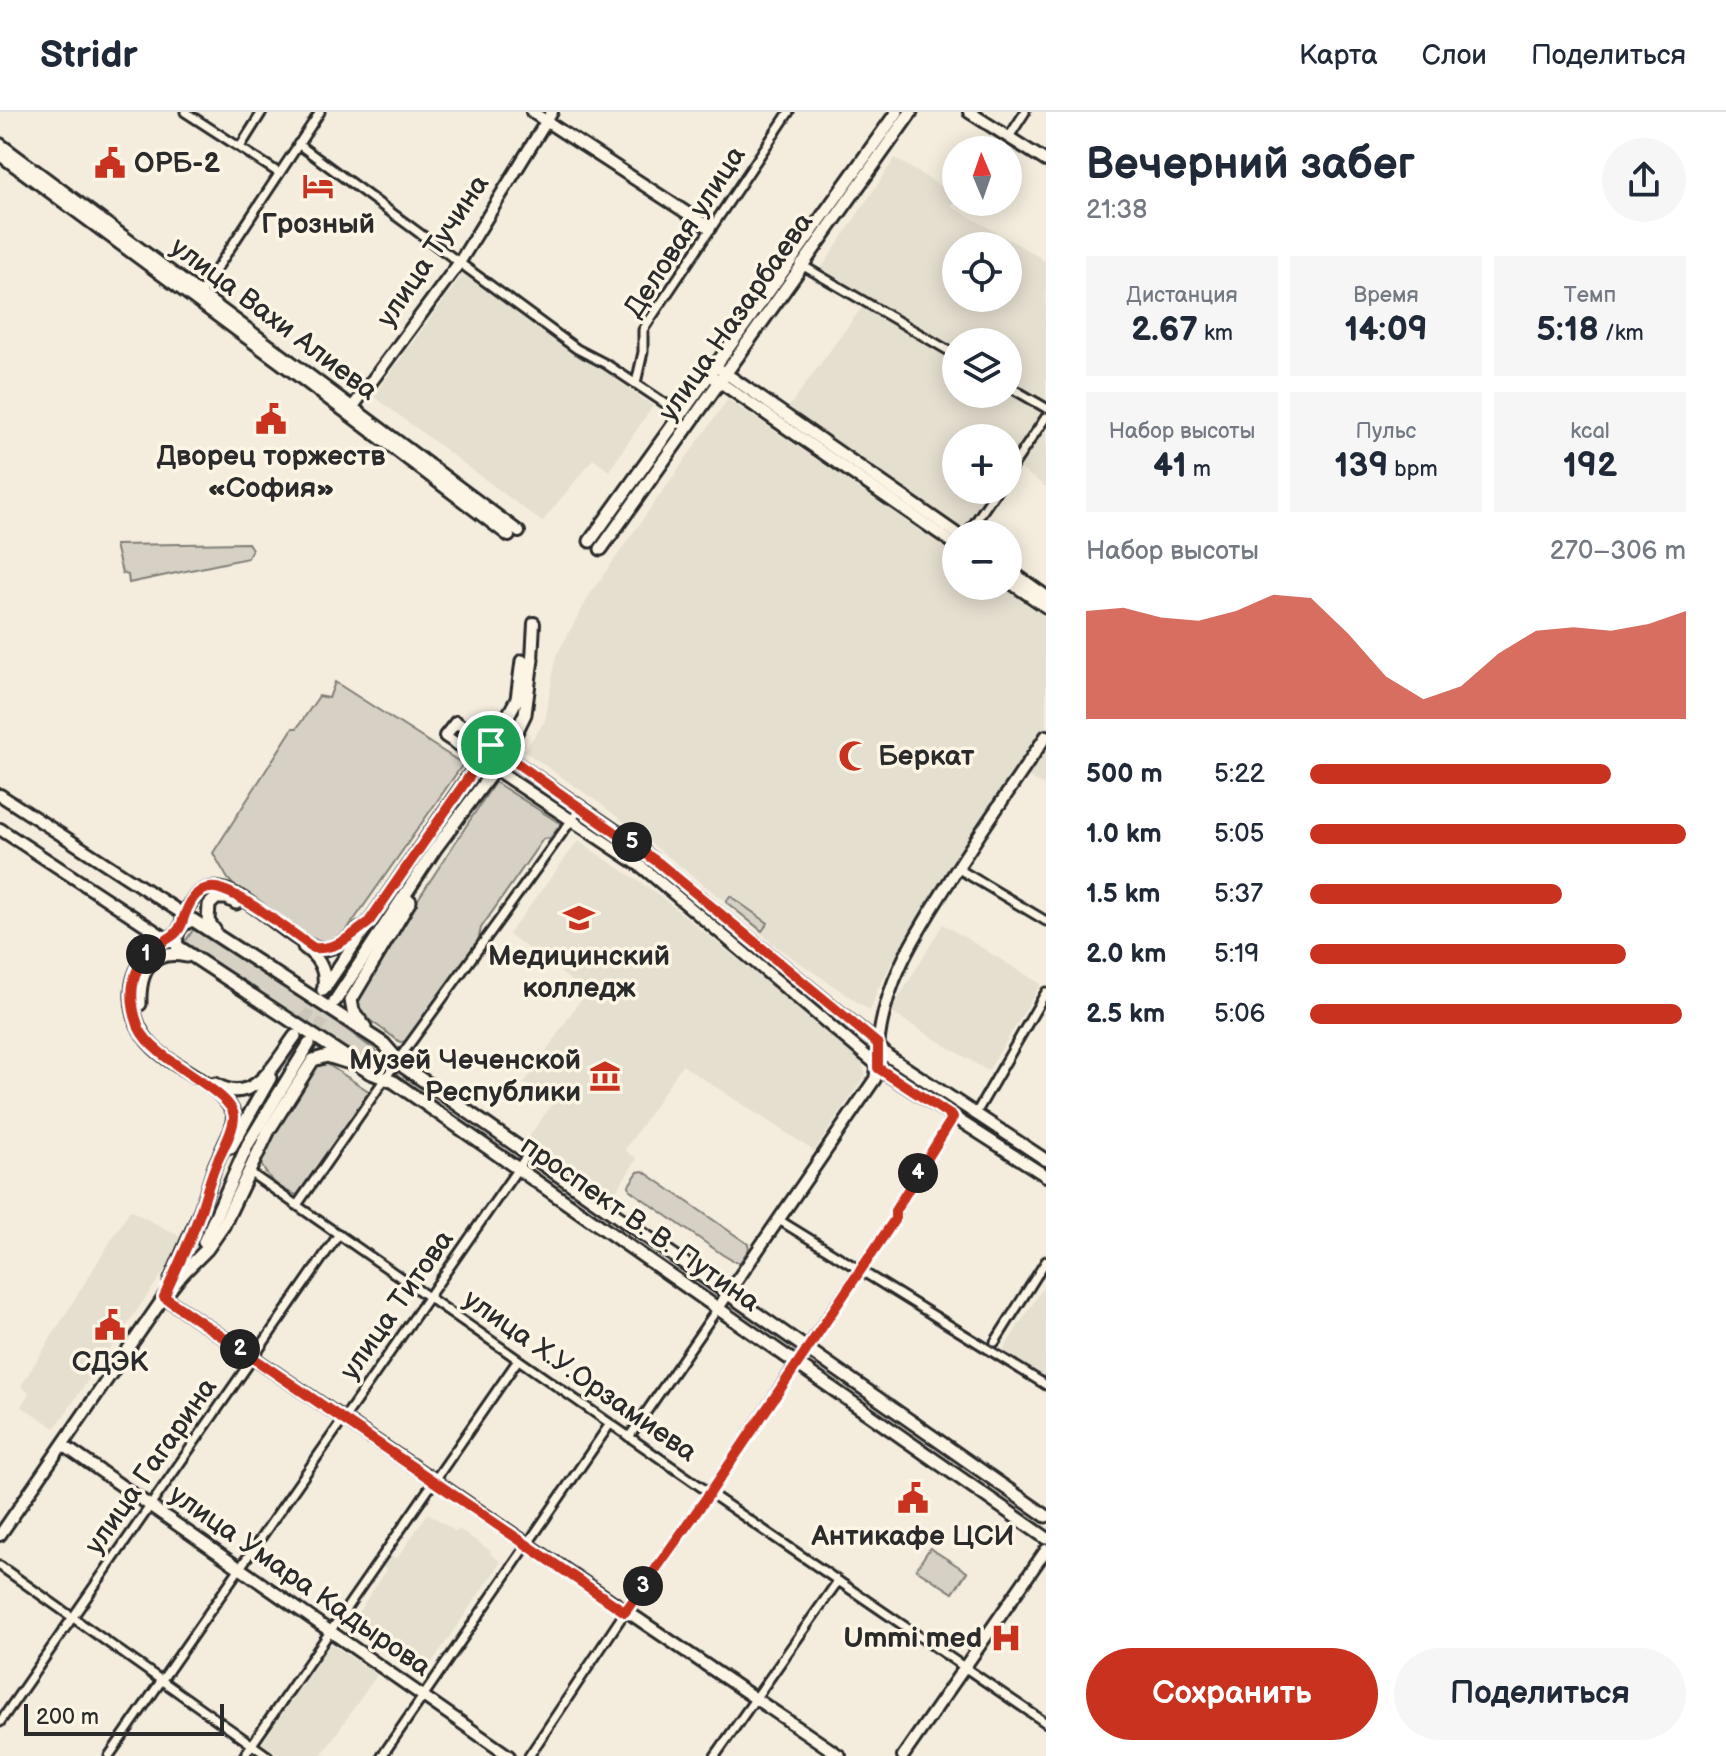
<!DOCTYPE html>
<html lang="ru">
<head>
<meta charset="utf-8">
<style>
	:root { --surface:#fff; --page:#f6f6f7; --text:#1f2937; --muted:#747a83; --line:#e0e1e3; --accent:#c8321e }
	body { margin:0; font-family:"Balsamiq Sans",sans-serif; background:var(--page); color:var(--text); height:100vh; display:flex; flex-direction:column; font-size:30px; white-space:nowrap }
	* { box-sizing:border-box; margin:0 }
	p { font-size:26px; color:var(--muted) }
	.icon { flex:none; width:44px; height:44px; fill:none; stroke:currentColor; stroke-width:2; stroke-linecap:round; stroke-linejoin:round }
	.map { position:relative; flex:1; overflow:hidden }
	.side { display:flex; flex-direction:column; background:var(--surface); width:680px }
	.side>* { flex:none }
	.needle { width:52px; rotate:358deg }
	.buttons { position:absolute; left:942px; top:24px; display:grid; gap:16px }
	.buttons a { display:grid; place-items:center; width:80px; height:80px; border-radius:50%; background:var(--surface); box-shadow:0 4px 20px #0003; font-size:40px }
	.scale { position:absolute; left:24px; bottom:20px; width:200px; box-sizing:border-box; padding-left:8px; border:4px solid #2b2b2b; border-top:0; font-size:22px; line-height:28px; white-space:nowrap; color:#2b2b2b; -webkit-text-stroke:6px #fcf5e5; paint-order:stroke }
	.pin { position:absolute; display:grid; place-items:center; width:68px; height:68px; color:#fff; margin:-34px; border:4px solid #fff; border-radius:50%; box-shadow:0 2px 8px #0007 }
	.km { position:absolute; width:40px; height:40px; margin:-20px; border-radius:50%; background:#222; color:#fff; font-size:22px; line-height:40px; text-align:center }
	.round { display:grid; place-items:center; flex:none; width:84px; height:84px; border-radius:42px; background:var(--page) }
	.head { display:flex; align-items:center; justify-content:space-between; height:136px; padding:0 40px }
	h1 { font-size:44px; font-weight:600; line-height:60px }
	.figures { display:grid; grid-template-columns:repeat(3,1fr); gap:12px; height:136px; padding:8px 40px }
	.figures div { display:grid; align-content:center; border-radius:0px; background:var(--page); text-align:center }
	.figures b { font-size:34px; font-weight:600 }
	.figures small { font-size:22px; font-weight:400 }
	.figures p { font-size:22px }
	.chart { height:224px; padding:16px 40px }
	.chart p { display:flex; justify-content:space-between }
	.chart svg { width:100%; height:144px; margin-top:8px; fill:var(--accent); opacity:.7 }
	.action { display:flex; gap:16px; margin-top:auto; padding:16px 40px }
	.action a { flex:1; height:92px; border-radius:48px; background:var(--accent); color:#fff; font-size:32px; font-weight:600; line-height:92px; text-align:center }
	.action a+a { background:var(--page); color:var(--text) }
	ul { padding:0 40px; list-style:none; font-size:26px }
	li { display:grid; grid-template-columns:128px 96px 1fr; align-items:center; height:60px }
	li i { height:20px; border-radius:10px; background:var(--accent) }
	header { display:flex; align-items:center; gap:48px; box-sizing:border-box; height:112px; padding:0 40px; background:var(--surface); border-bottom:2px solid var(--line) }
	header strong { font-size:38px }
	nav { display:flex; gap:44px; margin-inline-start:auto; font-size:28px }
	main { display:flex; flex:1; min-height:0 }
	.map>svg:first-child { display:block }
	.built { fill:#e5dfd0; fill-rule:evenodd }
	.green { fill:#d6d1c4; stroke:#807e78; stroke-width:2 }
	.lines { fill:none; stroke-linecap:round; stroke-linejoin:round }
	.primary-tunnel { stroke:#ccc6ba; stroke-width:11; stroke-dasharray:11 5.5; stroke-linecap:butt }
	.street-casing { stroke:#2b2b2b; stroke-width:13 }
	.secondary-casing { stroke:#2b2b2b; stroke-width:16 }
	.primary-casing { stroke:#2b2b2b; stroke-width:17 }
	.street { stroke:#fcf5e5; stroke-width:7 }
	.secondary { stroke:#fcf5e5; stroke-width:10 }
	.primary { stroke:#fcf5e5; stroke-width:11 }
	.secondary-bridge-casing { stroke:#2b2b2b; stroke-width:16; stroke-linecap:butt }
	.secondary-bridge { stroke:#fcf5e5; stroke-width:10 }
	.route-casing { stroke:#fff; stroke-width:16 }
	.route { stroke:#c8321e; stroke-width:10 }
	.labels { text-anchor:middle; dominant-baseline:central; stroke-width:7; stroke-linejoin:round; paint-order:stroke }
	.poi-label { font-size:28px; font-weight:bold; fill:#2b2b2b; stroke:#fcf5e5 }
	.street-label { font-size:28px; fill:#2b2b2b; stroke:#fcf5e5 }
</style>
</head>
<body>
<header>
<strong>Stridr</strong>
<nav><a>Карта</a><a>Слои</a><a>Поделиться</a></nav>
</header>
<main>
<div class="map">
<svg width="1046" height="1644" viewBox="0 0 1046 1644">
	<rect width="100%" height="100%" fill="#f4edde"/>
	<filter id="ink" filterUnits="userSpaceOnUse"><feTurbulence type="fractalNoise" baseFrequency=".0125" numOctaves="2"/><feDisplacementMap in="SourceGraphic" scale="16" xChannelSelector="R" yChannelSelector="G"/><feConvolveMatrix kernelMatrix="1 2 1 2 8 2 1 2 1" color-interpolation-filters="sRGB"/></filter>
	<g filter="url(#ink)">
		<g class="built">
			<path d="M895,46L956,84L951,94L1046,149V375L1019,356L1008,373V326H956V378H1005L976,422H970L788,296L862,195L815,166ZM956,134H1008V186H956ZM956,230H1008V282H956Z"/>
			<path d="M466,158L653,294L609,359L593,347L542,410L373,284Z"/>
			<path d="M728,287L956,443V474H1001L1046,505V675L1019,659L907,823L877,879L870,899L777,835L726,790L598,690L524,639L545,609L556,544L592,479Z"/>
			<path d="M578,729L655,780L860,947L866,962L814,1039L682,953L625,1038L637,1047L612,1085L528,1026L553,991L524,971L586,880L509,822Z"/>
			<path d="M943,812L1041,872L988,959L890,900Z"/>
			<path d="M130,1098L186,1128L55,1316L21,1294L29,1281L21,1274Z"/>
			<path d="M1046,1171V1266L1003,1238Z"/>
			<path d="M428,1401L456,1420L459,1417L491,1439L490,1442L501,1450L423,1563L350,1512L387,1458L383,1455L391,1444L397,1447Z"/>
			<path d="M330,1531L377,1563L321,1644H281L262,1631Z"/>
		</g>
		<g class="green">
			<path d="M248,431L252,437L248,446L129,471L128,463L122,461L115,433Z"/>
			<path d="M335,570L463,652L342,825L326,832L312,830L244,785L228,767L213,741L293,616H297L319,584L329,586Z"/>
			<path d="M495,670L561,712L550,726L543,727L481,816L478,829L407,929L400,930L353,896L361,874Z"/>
			<path d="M594,712L653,752L710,800L707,803L651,755L591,715Z"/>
			<path d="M730,784L768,811L762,819L726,790Z"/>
			<path d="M713,802L859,924L857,927L710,805Z"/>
			<path d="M195,815L346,917L400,957L395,964L342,936L185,830Z"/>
			<path d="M321,948L370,980L297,1083C279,1078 265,1064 259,1047L273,1017Z"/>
			<path d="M643,1059L748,1132L749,1137L740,1150H735L723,1143L630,1078L629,1073L638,1060Z"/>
			<path d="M930,1436L967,1460L953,1481L916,1457Z"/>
		</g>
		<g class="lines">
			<g class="primary-tunnel">
				<path d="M296,922L321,882"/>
				<path d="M310,932L333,891"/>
			</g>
			<defs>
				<g id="street">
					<path d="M185,0L279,61"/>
					<path d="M1009,25L1025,0"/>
					<path d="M298,32L577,237L606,252L681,302"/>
					<path d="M240,35L262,0"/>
					<path d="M800,152L956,243"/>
					<path d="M198,185L320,0"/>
					<path d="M636,271L643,240V218L789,0"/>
					<path d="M1008,274L1046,296"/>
					<path d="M1008,361L1046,305"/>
					<path d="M967,422L997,378"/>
					<path d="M957,756L1046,809"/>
					<path d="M975,1003L1046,880"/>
					<path d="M249,1060L717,1386L1046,1611"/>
					<path d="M297,1093L398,948L581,695"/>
					<path d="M779,1108L1046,1273"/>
					<path d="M995,1230L1046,1149"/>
					<path d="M629,1325L718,1196"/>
					<path d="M0,1454L268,1644"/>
					<path d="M0,1610L339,1122"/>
					<path d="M109,1644L528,1042"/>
					<path d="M244,1644L518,1248"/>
					<path d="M382,1644L610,1312"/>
					<path d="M529,1644L625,1500L710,1381L796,1251L895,1107V1099L953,1005"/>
					<path d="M715,1644L838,1469"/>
				</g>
				<g id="secondary">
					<path d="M532,0L710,116"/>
					<path d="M969,0L1046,49"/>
					<path d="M0,32L519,420"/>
					<path d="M0,43L293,260L509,424"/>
					<path d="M715,254L957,422"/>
					<path d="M714,266L956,433"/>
					<path d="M349,300L459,151L552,0"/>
					<path d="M1008,457L1046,484"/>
					<path d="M1008,469L1046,495"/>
					<path d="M532,547L534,511"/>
					<path d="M0,683L180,800"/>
					<path d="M0,717L164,825"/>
					<path d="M878,936C883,873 914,825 947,773C978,722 1013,674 1046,624"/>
					<path d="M1046,1048L888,944L869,924L628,727L456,610L445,624L642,755L890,964L1046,1064"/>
					<path d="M718,1196L875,967L878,952"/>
					<path d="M63,1333L509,1644"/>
					<path d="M0,1423L164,1185L840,1644"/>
					<path d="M903,1644L1046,1438"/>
				</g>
				<g id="primary">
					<path d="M590,429L897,0"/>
					<path d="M601,437L911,0"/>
					<path d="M182,811C183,801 186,797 192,789C225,743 287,838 324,837C338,836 350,825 361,816"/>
					<path d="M215,819L208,809L209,793L216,786H227L236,791"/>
					<path d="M173,824C148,840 131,854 132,886C136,956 207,952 234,1001L232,1017L215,1054L200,1101"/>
					<path d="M304,835C317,844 326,857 324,873"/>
					<path d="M323,878L499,620L517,587L522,549"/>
					<path d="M335,889L435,737L505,643L525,602L532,547"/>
					<path d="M140,892C139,861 150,836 186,844"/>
					<path d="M365,915L353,899L351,888L410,789"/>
					<path d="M215,972C253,996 275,951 295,924"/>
					<path d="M231,1035L270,966"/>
					<path d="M204,1130L248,1032L309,932"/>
					<path d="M182,1162L207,1137L223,1114L269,1018L313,948L327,944L346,950"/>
					<path d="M170,1170L203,1094"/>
					<path d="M164,1185L186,1157"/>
					<path d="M1046,1404L404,955L384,932L193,808C180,812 175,820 177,834L369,960L394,970L1046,1426"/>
				</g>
			</defs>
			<use href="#street" class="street-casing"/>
			<use href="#secondary" class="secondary-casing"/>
			<use href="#primary" class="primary-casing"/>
			<use href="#street" class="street"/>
			<use href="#secondary" class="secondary"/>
			<use href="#primary" class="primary"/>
			<defs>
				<g id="secondary-bridge">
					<path d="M180,800L187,804"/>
					<path d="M164,825L171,830"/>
				</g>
			</defs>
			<use href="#secondary-bridge" class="secondary-bridge-casing"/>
			<use href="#secondary-bridge" class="secondary-bridge"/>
		</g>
	</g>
	<g class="lines" filter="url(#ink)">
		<defs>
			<path id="route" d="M491,633L659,751L878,932V956L953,1005L895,1099V1107L710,1381L625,1500L164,1185C176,1157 190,1130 200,1101C205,1086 209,1070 215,1055C221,1039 233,1022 234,1005C234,979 154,950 139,916C126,882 131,851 161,831C171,825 178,822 182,811C187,795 195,773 216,776C242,781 290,820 314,836C336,838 351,824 368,811Z"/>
		</defs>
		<use href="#route" class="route-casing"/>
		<use href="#route" class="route"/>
	</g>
	<defs>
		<symbol id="civic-bare" viewBox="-9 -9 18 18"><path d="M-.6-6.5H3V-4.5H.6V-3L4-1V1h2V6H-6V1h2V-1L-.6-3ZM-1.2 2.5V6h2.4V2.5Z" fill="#c8321e" stroke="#fcf5e5" stroke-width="2.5" paint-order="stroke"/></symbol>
		<symbol id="hotel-bare" viewBox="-9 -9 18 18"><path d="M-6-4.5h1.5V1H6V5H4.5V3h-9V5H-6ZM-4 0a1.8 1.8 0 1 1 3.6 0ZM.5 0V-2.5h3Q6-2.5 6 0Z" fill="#c8321e" stroke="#fcf5e5" stroke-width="2.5" paint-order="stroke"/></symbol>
		<symbol id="mosque-bare" viewBox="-9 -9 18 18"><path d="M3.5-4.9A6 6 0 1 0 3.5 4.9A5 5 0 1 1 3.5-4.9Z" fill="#c8321e" stroke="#fcf5e5" stroke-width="2.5" paint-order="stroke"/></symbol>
		<symbol id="university-bare" viewBox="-9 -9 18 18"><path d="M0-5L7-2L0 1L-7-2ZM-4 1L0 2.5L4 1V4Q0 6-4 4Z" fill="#c8321e" stroke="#fcf5e5" stroke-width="2.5" paint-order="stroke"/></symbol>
		<symbol id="museum-bare" viewBox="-9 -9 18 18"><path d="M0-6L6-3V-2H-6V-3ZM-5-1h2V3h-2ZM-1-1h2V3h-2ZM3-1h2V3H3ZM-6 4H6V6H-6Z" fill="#c8321e" stroke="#fcf5e5" stroke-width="2.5" paint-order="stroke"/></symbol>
		<symbol id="hospital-bare" viewBox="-9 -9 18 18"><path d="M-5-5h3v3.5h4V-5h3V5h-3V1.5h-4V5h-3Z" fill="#c8321e" stroke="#fcf5e5" stroke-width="2.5" paint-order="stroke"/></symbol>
	</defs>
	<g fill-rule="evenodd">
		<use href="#civic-bare" x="88" y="29" width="44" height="44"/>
		<use href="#hotel-bare" x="296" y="52" width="44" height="44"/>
		<use href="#civic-bare" x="249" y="285" width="44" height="44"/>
		<use href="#mosque-bare" x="832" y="622" width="44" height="44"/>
		<use href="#university-bare" x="557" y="784" width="44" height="44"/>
		<use href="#museum-bare" x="583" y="942" width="44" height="44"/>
		<use href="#civic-bare" x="88" y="1191" width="44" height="44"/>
		<use href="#civic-bare" x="891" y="1364" width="44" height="44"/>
		<use href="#hospital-bare" x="984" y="1504" width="44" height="44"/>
	</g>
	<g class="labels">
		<g class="poi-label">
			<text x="134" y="51" text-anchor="start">ОРБ-2</text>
			<text x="318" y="112">Грозный</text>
			<text x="271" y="344">Дворец торжеств<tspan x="271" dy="32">«София»</tspan></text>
			<text x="878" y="644" text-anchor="start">Беркат</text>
			<text x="579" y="844">Медицинский<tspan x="579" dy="32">колледж</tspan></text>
			<text x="581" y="948" text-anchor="end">Музей Чеченской<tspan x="581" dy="32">Республики</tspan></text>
			<text x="110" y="1250">СДЭК</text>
			<text x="913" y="1424">Антикафе ЦСИ</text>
			<text x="982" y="1526" text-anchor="end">Ummi med</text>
		</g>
		<g class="street-label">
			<text transform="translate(685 120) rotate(-57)">Деловая улица</text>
			<text transform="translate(433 139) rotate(-56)">улица Тучина</text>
			<text transform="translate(736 205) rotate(-55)">улица Назарбаева</text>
			<text transform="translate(274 207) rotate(37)">улица Вахи Алиева</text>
			<text transform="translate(640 1112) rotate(35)">проспект В. В. Путина</text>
			<text transform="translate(397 1193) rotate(-55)">улица Титова</text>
			<text transform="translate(580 1264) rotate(35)">улица Х.У.Орзамиева</text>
			<text transform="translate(151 1354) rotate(-55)">улица Гагарина</text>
			<text transform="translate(300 1469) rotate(35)">улица Умара Кадырова</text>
		</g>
	</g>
</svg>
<div class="buttons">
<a><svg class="needle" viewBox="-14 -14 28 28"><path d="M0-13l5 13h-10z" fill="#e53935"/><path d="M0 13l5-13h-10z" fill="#747a83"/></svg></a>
<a><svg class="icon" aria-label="locate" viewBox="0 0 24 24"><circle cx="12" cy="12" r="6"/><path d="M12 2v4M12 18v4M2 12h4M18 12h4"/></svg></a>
<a><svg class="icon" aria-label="layers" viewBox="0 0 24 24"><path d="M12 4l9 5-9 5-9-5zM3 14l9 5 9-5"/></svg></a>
<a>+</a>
<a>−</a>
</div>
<div class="scale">200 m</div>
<div class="pin" style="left:491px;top:633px;background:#1e9e55"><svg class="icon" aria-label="arrive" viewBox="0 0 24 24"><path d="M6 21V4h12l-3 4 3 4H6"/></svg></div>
<b class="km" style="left:146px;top:842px">1</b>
<b class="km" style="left:240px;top:1237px">2</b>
<b class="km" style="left:643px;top:1474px">3</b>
<b class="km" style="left:918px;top:1061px">4</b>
<b class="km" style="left:632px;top:730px">5</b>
</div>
<section class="side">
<div class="head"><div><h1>Вечерний забег</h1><p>21:38</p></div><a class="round"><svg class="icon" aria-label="share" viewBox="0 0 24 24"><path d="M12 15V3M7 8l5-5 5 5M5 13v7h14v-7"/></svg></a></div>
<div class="figures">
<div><p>Дистанция</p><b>2.67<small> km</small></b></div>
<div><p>Время</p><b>14:09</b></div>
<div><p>Темп</p><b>5:18<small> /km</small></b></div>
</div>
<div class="figures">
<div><p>Набор высоты</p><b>41<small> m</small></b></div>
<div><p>Пульс</p><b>139<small> bpm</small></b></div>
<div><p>kcal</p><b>192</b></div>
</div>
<div class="chart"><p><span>Набор высоты</span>270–306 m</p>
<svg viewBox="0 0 160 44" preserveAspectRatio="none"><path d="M0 44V11L10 10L20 13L30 14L40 11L50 6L60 7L70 18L80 31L90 38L100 34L110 24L120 17L130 16L140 17L150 15L160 11V44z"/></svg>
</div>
<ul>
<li><b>500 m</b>5:22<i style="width:80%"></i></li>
<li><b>1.0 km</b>5:05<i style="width:100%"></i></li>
<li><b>1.5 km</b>5:37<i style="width:67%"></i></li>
<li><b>2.0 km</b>5:19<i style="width:84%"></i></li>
<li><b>2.5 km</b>5:06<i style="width:99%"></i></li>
</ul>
<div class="action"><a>Сохранить</a><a>Поделиться</a></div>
</section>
</main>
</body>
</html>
